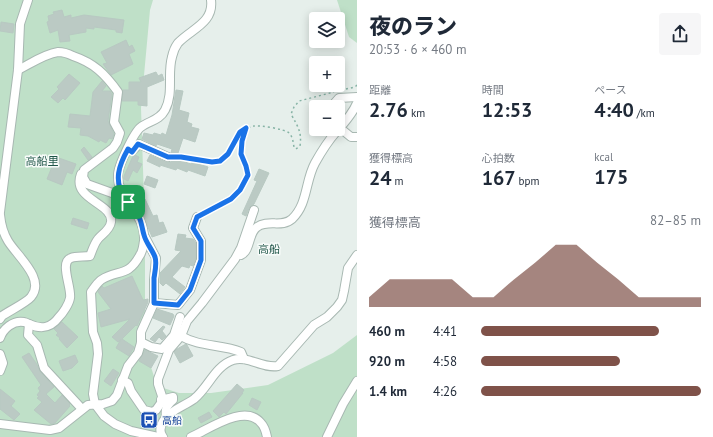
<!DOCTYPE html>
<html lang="ja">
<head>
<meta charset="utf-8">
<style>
	:root { --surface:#fff; --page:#f6f6f7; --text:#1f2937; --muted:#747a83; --accent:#7f5249 }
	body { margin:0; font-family:"PT Sans","Noto Sans JP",sans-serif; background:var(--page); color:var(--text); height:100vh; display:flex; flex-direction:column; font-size:15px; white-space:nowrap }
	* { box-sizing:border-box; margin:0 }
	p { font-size:13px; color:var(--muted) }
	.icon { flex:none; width:22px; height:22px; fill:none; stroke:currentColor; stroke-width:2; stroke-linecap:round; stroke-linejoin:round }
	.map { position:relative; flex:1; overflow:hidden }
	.drawer { display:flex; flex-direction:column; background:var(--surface); width:356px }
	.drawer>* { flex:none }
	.tools { position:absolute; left:309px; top:12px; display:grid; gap:8px }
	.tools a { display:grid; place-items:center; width:36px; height:36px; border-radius:4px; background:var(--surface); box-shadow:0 2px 10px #0003; font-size:20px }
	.pin { position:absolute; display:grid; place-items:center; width:34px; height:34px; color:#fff; margin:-17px; border-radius:8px; box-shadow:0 2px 6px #0006 }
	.round { display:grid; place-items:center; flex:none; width:42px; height:42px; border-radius:4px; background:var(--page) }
	.summary { display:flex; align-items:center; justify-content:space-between; height:68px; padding:0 12px }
	h1 { font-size:22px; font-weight:800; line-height:30px }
	.stats { display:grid; grid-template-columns:repeat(3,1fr); gap:6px; height:68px; padding:4px 12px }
	.stats div { display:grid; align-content:center }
	.stats b { font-size:20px; font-weight:800 }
	.stats small { font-size:11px; font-weight:400 }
	.stats p { font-size:11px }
	.chart { height:112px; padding:8px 12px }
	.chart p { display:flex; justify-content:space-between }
	.chart svg { width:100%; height:72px; margin-top:4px; fill:var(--accent); opacity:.7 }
	ul { padding:0 12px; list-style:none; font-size:13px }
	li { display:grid; grid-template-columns:64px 48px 1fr; align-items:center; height:30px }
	li i { height:10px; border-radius:5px; background:var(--accent) }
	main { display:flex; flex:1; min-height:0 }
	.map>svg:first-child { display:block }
	.green { fill:#bfe0c8 }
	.building { fill:#bbcac4; stroke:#b8c9c2 }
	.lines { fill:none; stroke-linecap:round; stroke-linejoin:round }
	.minor-casing { stroke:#a8b8b2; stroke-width:10 }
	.path { stroke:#86b3a5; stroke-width:1.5; stroke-dasharray:2 3; stroke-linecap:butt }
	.minor { stroke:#fff; stroke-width:8 }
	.route-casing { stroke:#fff; stroke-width:8 }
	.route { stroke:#1a73e8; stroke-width:5 }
	.labels { text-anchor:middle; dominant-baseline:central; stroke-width:3; stroke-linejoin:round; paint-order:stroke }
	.transit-label { font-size:10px; fill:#164399; stroke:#f7fbf9; text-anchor:start }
	.neighbourhood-label { font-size:11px; fill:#1f5548; stroke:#f7fbf9 }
</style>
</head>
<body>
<main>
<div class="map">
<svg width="357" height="437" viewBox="0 0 357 437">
	<rect width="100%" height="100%" fill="#e6efeb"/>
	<g class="green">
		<path d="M0,0H153L150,10L141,108L145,229V348L157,386L179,393H211L268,385L333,353L357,335V437H0Z"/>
		<path d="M337,0H357V43L349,37Z"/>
	</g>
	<g class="building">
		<path d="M62,10L64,17L71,15V18L84,15L124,20L122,33L116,32V30L94,27V29L86,28V32L69,35L70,41L60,42L58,30L50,33L47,22L49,21L48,16L54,14L53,12Z"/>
		<path d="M1,22L14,24L13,33L0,31Z"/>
		<path d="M126,40L129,47L132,45L135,51L129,54L133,64L111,75L103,64L107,63L101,52Z"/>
		<path d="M156,72L158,76L162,74L164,80L147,87V106L138,105V101H122L123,90H129V82H141L139,78Z"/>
		<path d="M69,74L80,83L65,100L63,98L58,103L51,97L59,89L57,87Z"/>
		<path d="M102,81L106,86L102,91H110L112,94L108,121L114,134L112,139L109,138L106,143L100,140L99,142L88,136L80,135L81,128L68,127L70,114L90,116L93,92Z"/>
		<path d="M176,90L183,91L179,110L189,113L187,122L192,124L191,127L199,129L195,142L183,138L176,159L191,164L192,162L208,167L205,176L188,170L187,172L177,168L176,170L160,165V167L147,161L150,155L166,162H171L173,159V156L171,153L172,149L157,144L156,146L142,139L144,133L153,135L154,133L161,135L162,133L166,135L172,115Z"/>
		<path d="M84,147L92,157L88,160L81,150Z"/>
		<path d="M135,155L139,157L137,162L142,164L137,173L133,170L128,181L124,179V176L133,156Z"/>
		<path d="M56,157L76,164L72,174L67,172L62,185L47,179Z"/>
		<path d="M259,169L269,173L254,204L249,208L246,216L242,214L257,181L254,180Z"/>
		<path d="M147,176L158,180L155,188L144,184Z"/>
		<path d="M145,199L153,216L157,215L159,223L163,222L167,232L152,237L138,202Z"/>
		<path d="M73,218L89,223L87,229L71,224Z"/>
		<path d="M178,234L186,235L185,238L193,239L196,243V259L193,266L190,265L189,268L182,266L172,277L185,287L180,294L166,283L163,286L160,283V273L181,251L175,250Z"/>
		<path d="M132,276L143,300L148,299V302L137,326L136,325L122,339L134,347L129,356L116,348L121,339L118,342L112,337L130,319L101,327L98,313L111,309L98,292L102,286L104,288Z"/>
		<path d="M157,309L173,314L174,316L170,325L153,318Z"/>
		<path d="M62,322L78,337L67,348L59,339L60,338L56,335L58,333L54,329Z"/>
		<path d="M163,326L165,327L162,331L166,336L162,340L159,337L155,342L150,339Z"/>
		<path d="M186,344L187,345L193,356L180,363L174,352L177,349Z"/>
		<path d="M145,350L158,356L151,368L139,361Z"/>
		<path d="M29,353L36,363L40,371L54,387L46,394L55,403L62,395L70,404L69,405L70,406L55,423L51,424L34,410L42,402L37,398L39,397L37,395L40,391L38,388L41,385L22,357Z"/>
		<path d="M75,355L78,362L72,368L63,371L59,361Z"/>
		<path d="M113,369L119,373L111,386L104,381Z"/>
		<path d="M237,384L244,390L242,393H243L226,414L224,412L219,417L213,411Z"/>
		<path d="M0,389L15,401L11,406L20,414L14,420L0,409Z"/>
		<path d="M252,398L261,402L257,410L249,405Z"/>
		<path d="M209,412L212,417L201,423L198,418Z"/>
	</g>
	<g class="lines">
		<defs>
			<g id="minor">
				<path d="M18,70C30,64 44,54 58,52C63,52 69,54 73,56C94,63 105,74 118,92L114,122L120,133L117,142L113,148L84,170L83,177L87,184L112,193L125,200"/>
				<path d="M331,107L339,98L357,97"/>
				<path d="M340,128L351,137H357"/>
				<path d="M128,149L132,151L139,144L168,157"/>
				<path d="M0,212L18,70L20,24L28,0"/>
				<path d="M0,215C1,225 3,233 8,241C17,256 46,279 31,297C26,303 9,311 2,316L0,319"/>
				<path d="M241,255C251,250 248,233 257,227C268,219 282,228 292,219C308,204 305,181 315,163C320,154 329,140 336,132C344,123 352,115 357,103"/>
				<path d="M154,303L178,305L190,290L201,260V241L193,228L197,217"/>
				<path d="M29,324L28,335L37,345L44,368L82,409"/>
				<path d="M181,336C199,347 222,344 241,352L244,359"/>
				<path d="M0,338C3,329 13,320 24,322C25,322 29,324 29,324C42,330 51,328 59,317C63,313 69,304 70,298C72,288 59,262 71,258C76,256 84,257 90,256C92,251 94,244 98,239C102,234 110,230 111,222C114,203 71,200 81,174"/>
				<path d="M141,342L151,347L162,349L174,335L180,317"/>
				<path d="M0,354L3,363L0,371"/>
				<path d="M122,380L128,383L131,391L144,410L152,412L156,410L161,403L162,396L158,384V379L169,350L181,336L187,321L202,303L235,259L241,248L254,210"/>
				<path d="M161,400L173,397V400C166,406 165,409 166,418"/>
				<path d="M0,424L50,430L59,428L88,405L103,404L112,401L117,395L128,366L138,353L141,343V332L154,303V280L156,258L145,237"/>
				<path d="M158,437L131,431L115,424L104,416L95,404L93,394L98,354L97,343L93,332L91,292C94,288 97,283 101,280C117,269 128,278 140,255C143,251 143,246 144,241C146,211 117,202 118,175C118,166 134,132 141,127C149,121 160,120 165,110C174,93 167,74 172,57C173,52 175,47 178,43C191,29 214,23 211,0"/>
				<path d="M163,437C159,432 160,426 164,420C172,409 183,407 194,399C208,388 215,366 233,360C248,355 262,369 278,366L314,325L327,317L337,307L342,300L344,291L348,268L357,255"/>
				<path d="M191,437C209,429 245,403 261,423C264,426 266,432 267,437"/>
				<path d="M327,437L343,404L357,381"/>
			</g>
		</defs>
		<use href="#minor" class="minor-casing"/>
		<g class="path">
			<path d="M346,89L355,87L357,85"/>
			<path d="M175,157C189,156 205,165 218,161C230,158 232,141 240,133C243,129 249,127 254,126C259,125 285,129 289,133C293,137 293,142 294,147L296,149L300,146C302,132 298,127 291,114L294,107L299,101L334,92"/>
			<path d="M204,213L231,199L240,190L248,175L246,166L241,154L242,141L246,129"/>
		</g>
		<use href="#minor" class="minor"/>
	</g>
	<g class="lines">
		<defs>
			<path id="route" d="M246,128L242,141L241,154L246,166L248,175L240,190L231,199L197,217L193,228L201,241V260L190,290L178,305L154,303C154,295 154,286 154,278C155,272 157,263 155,257C152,249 146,243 144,235C142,229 142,223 139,217C136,210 129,204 125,198C113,181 119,165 128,149L132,152L138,144L168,157H181L212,162L220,161L228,154L240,132Z"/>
		</defs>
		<use href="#route" class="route-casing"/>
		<use href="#route" class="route"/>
	</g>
	<defs>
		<symbol id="bus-square" viewBox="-11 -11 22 22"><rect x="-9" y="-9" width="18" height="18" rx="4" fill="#1a4fb4" stroke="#f7fbf9"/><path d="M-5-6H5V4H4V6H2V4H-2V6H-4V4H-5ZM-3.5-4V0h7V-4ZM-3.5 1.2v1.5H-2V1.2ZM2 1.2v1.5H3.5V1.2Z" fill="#fff"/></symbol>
	</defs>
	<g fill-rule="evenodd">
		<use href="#bus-square" x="139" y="410" width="20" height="20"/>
	</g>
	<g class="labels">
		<g class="transit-label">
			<text x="162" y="420">高船</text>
		</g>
		<g class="neighbourhood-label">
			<text x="42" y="161">高船里</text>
			<text x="269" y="249">高船</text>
		</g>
	</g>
</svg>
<div class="tools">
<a><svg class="icon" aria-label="layers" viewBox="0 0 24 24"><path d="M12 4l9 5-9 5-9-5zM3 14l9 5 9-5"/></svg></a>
<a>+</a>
<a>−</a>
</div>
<div class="pin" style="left:128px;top:202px;background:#1e9e55"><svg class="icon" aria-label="arrive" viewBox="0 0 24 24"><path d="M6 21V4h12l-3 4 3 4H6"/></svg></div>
</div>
<section class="drawer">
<div class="summary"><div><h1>夜のラン</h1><p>20:53 · 6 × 460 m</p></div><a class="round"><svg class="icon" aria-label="share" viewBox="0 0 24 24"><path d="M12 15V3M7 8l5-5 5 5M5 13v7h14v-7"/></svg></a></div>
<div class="stats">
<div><p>距離</p><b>2.76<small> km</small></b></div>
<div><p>時間</p><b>12:53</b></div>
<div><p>ペース</p><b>4:40<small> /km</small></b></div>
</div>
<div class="stats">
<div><p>獲得標高</p><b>24<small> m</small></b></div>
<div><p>心拍数</p><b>167<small> bpm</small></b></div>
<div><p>kcal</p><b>175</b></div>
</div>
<div class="chart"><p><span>獲得標高</span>82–85 m</p>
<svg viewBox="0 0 160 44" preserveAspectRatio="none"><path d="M0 44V38L10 27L20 27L30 27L40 27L50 38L60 38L70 27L80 17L90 6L100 6L110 17L120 27L130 38L140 38L150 38L160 38V44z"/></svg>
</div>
<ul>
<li><b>460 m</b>4:41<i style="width:81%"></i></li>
<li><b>920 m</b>4:58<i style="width:63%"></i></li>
<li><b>1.4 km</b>4:26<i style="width:100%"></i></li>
</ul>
</section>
</main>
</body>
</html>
